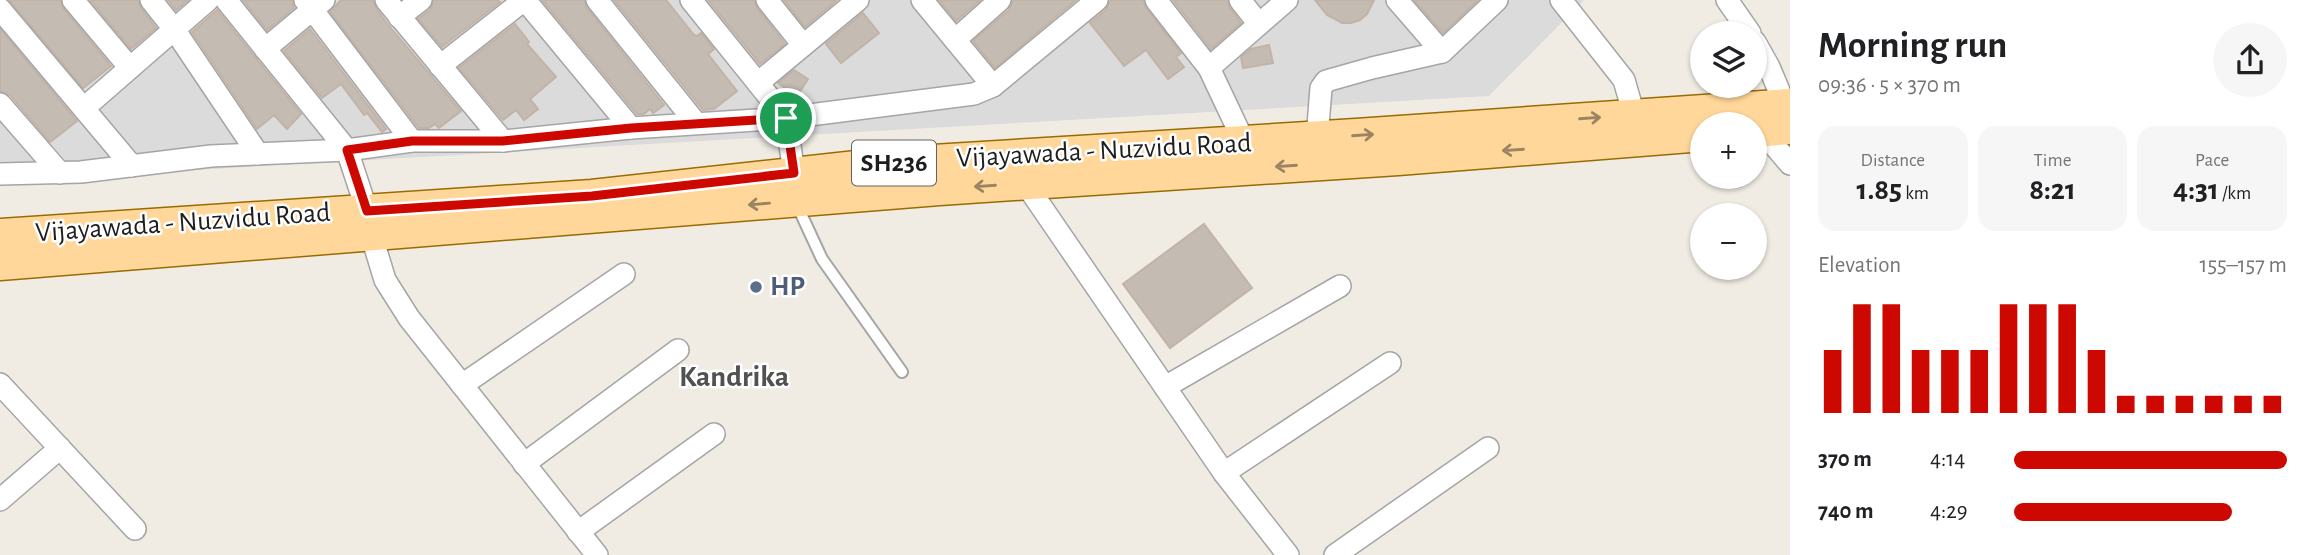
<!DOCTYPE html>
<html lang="en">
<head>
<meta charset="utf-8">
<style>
	:root { --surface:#fff; --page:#f6f6f6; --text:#202124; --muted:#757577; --accent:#cd0800 }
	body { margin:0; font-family:"Alegreya Sans",sans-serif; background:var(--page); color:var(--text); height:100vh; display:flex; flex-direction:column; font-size:26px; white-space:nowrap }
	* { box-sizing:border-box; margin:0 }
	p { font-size:23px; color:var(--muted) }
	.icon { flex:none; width:38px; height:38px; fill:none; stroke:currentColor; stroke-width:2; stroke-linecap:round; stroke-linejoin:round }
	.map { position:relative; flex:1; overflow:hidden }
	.side { display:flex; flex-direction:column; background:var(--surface); width:525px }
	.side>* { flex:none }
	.tools { position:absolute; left:1690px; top:21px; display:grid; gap:14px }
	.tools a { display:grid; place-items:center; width:77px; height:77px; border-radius:50%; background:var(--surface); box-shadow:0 2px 5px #0004; font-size:35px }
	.pin { position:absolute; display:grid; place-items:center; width:60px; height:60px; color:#fff; margin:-30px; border:4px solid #fff; border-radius:50%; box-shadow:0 2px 7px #0007 }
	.round { display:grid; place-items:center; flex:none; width:74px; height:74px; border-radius:37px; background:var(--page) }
	.overview { display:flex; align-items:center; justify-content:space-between; height:119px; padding:0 28px }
	h1 { font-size:38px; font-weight:600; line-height:52px }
	.stats { display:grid; grid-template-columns:repeat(3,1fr); gap:10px; height:119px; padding:7px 28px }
	.stats div { display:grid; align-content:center; border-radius:18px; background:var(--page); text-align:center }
	.stats b { font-size:30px; font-weight:600 }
	.stats small { font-size:19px; font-weight:400 }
	.stats p { font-size:19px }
	.chart { height:196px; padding:14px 28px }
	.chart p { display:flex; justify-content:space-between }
	.chart svg { width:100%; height:126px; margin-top:7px; stroke:var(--accent); stroke-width:6 }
	ul { padding:0 28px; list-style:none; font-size:23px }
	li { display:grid; grid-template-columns:112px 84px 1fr; align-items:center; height:52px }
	li i { height:18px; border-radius:9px; background:var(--accent) }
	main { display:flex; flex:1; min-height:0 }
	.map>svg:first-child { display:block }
	.residential { fill:#dcdbdb }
	.building { fill:#c4bcb3; stroke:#c2b3a6; stroke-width:2 }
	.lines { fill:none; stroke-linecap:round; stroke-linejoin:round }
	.lane-casing { stroke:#a5a5a5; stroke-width:14 }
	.street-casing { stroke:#a5a5a5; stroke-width:24 }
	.primary-casing { stroke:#996c00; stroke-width:35 }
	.lane { stroke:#fff; stroke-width:10 }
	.street { stroke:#fff; stroke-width:21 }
	.primary { stroke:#ffd79a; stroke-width:32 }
	.oneway { stroke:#9a8462 }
	.route-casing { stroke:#fff; stroke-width:14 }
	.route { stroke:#cd0800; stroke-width:9 }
	.service-dot { fill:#5c6f8a; stroke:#fff; stroke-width:2.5 }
	.labels { text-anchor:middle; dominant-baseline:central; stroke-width:5; stroke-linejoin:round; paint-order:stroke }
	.shield { fill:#fff; stroke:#626262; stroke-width:2 }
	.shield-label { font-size:26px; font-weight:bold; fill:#1e1e1e }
	.street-label { font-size:28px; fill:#1e1e1e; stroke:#fff }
	.service-label { font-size:28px; font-weight:bold; fill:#4e5e75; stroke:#fff; text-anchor:start }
	.neighbourhood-label { font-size:30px; font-weight:bold; fill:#515151; stroke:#fff }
</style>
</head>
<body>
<main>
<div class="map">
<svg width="1790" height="555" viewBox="0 0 1790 555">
	<rect width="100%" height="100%" fill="#f0ece4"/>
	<path class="residential" d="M0,0H1584L1489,96L0,181Z"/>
	<g class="building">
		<path d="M9,0H60L63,8L111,66L83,88Z"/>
		<path d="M90,0H138L141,8L156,28L131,49Z"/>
		<path d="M168,0H188L176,10Z"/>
		<path d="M243,0H292L294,8L267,30Z"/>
		<path d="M341,0H373L376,8L389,26L461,111L439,128L435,124L429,128H419L330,12Z"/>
		<path d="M434,0H498L500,2L442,47L418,19L430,10Z"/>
		<path d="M542,0H584L587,8L664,105L653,113L650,109L644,114H637Z"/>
		<path d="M614,0H666L694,35L697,36L701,33L714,49L708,54L737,91L714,109L703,110Z"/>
		<path d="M708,0H754L757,8L785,44L760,64Z"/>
		<path d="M784,0H837L805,27Z"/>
		<path d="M939,0H980L956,21Z"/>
		<path d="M1013,0H1076L995,68L973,41L1009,10Z"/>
		<path d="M1110,0H1143L1146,8L1181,53L1176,57L1184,67L1168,79L1146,50L1124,66L1090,23L1106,10Z"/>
		<path d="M1173,0H1227L1230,8L1241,23L1211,49Z"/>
		<path d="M1315,0H1374L1367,14L1360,20L1351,23H1342L1327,15Z"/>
		<path d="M1414,0H1478L1443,33Z"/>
		<path d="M217,10L301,114L287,129L274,115L257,129L192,32Z"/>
		<path d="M863,13L879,33L841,63L826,44Z"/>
		<path d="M515,24L529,42L527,44L556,77L530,99L538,109L524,120L516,110L503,120L459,68Z"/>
		<path d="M0,29L77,121L50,142L10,95L0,91Z"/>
		<path d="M310,29L386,129L382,132L367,113L364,115L341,84L322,98L284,51Z"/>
		<path d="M1269,45L1273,63L1243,68L1241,57L1251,49Z"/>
		<path d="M794,70L808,79L797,96L778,83Z"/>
		<path d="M1204,224L1252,288L1170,348L1123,284Z"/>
	</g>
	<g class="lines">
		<defs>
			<path id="lane" d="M796,203L822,259L902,372"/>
			<g id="street">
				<path d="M73,0L130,68"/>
				<path d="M151,0L174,29L258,154"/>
				<path d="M226,0L347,150L367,211"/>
				<path d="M305,0L412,141"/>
				<path d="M386,0L503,141"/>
				<path d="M525,0L631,128"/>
				<path d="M597,0L696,123"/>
				<path d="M691,0L786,118L794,173"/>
				<path d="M767,0L803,45"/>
				<path d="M922,0L993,86"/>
				<path d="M1156,0L1209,68L1244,142"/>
				<path d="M1240,0L1258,23"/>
				<path d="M1397,0L1442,52"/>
				<path d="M1561,0L1624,80L1634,115"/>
				<path d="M1727,0L1750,33"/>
				<path d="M0,9L132,166"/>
				<path d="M399,17L421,0"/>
				<path d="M955,40L1000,0"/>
				<path d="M1755,42L1769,67L1785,105"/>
				<path d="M265,49L324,0"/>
				<path d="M440,66L524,0"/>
				<path d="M1209,68L1287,0"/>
				<path d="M758,83L858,0"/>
				<path d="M0,104L60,173"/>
				<path d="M84,108L208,0"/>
				<path d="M1762,131L1790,164"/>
				<path d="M1317,138L1321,88L1326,81L1372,68L1442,52L1497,0"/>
				<path d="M0,174L81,172L211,156L347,150L412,141H503L631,128L786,118L974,94L993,86L1097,0"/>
				<path d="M1025,183L1224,473L1288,555"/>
				<path d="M371,234L385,280L409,318L597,555"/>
				<path d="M0,384L135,529"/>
				<path d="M462,385L624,274"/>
				<path d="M1165,387L1340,286"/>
				<path d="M524,464L678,350"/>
				<path d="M1224,473L1390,363"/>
				<path d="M0,500L60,448"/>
				<path d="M578,532L714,434"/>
				<path d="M1335,555L1488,448"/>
			</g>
			<g id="primary">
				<path d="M1755,131L1790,128"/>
				<path d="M0,235L592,196L884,164L1356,135L1790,105"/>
				<path d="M0,264L939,189L1398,159L1703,135"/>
			</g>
		</defs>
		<use href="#lane" class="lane-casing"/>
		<use href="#street" class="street-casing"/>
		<use href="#primary" class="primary-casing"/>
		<use href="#lane" class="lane"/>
		<use href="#street" class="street"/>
		<use href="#primary" class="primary"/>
	</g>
	<defs><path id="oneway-shaft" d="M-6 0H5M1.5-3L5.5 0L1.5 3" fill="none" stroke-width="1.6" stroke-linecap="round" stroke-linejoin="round" transform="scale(1.75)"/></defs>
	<g class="oneway">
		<use href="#oneway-shaft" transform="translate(1590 118) rotate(-4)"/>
		<use href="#oneway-shaft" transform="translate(1363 135) rotate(-4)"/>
		<use href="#oneway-shaft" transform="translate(1513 150) rotate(176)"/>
		<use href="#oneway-shaft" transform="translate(1286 166) rotate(176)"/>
		<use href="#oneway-shaft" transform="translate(985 186) rotate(176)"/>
		<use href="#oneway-shaft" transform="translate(759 204) rotate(175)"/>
	</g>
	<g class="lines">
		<defs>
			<path id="route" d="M786,118L794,173L592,196L367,211L347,150L412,141H503L631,128Z"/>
		</defs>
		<use href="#route" class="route-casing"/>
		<use href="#route" class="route"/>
	</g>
	<circle class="service-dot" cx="756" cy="287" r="7"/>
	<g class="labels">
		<rect class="shield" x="852" y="140.5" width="84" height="45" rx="5"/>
		<g class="shield-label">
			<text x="894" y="163">SH236</text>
		</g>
		<g class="street-label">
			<text transform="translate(1104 151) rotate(-3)">Vijayawada - Nuzvidu Road</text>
			<text transform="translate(183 223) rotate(-4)">Vijayawada - Nuzvidu Road</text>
		</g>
		<g class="service-label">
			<text x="770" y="287">HP</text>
		</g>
		<g class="neighbourhood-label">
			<text x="734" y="377">Kandrika</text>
		</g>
	</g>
</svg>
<div class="tools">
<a><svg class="icon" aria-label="layers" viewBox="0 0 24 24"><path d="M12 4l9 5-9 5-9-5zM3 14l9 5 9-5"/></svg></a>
<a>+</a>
<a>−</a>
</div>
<div class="pin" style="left:786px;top:118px;background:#1e9e55"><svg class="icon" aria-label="arrive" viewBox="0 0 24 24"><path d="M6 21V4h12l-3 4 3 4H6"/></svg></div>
</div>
<section class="side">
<div class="overview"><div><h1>Morning run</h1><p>09:36 · 5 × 370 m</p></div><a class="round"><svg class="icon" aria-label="share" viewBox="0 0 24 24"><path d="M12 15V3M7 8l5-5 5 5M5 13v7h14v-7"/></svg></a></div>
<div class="stats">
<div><p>Distance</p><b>1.85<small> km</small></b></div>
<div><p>Time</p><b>8:21</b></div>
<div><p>Pace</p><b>4:31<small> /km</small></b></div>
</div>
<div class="chart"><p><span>Elevation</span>155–157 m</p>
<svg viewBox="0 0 160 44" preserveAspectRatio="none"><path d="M5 44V22M15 44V6M25 44V6M35 44V22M45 44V22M55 44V22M65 44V6M75 44V6M85 44V6M95 44V22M105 44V38M115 44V38M125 44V38M135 44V38M145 44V38M155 44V38"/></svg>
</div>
<ul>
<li><b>370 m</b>4:14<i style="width:100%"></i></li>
<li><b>740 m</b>4:29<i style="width:80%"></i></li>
</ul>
</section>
</main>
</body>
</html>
